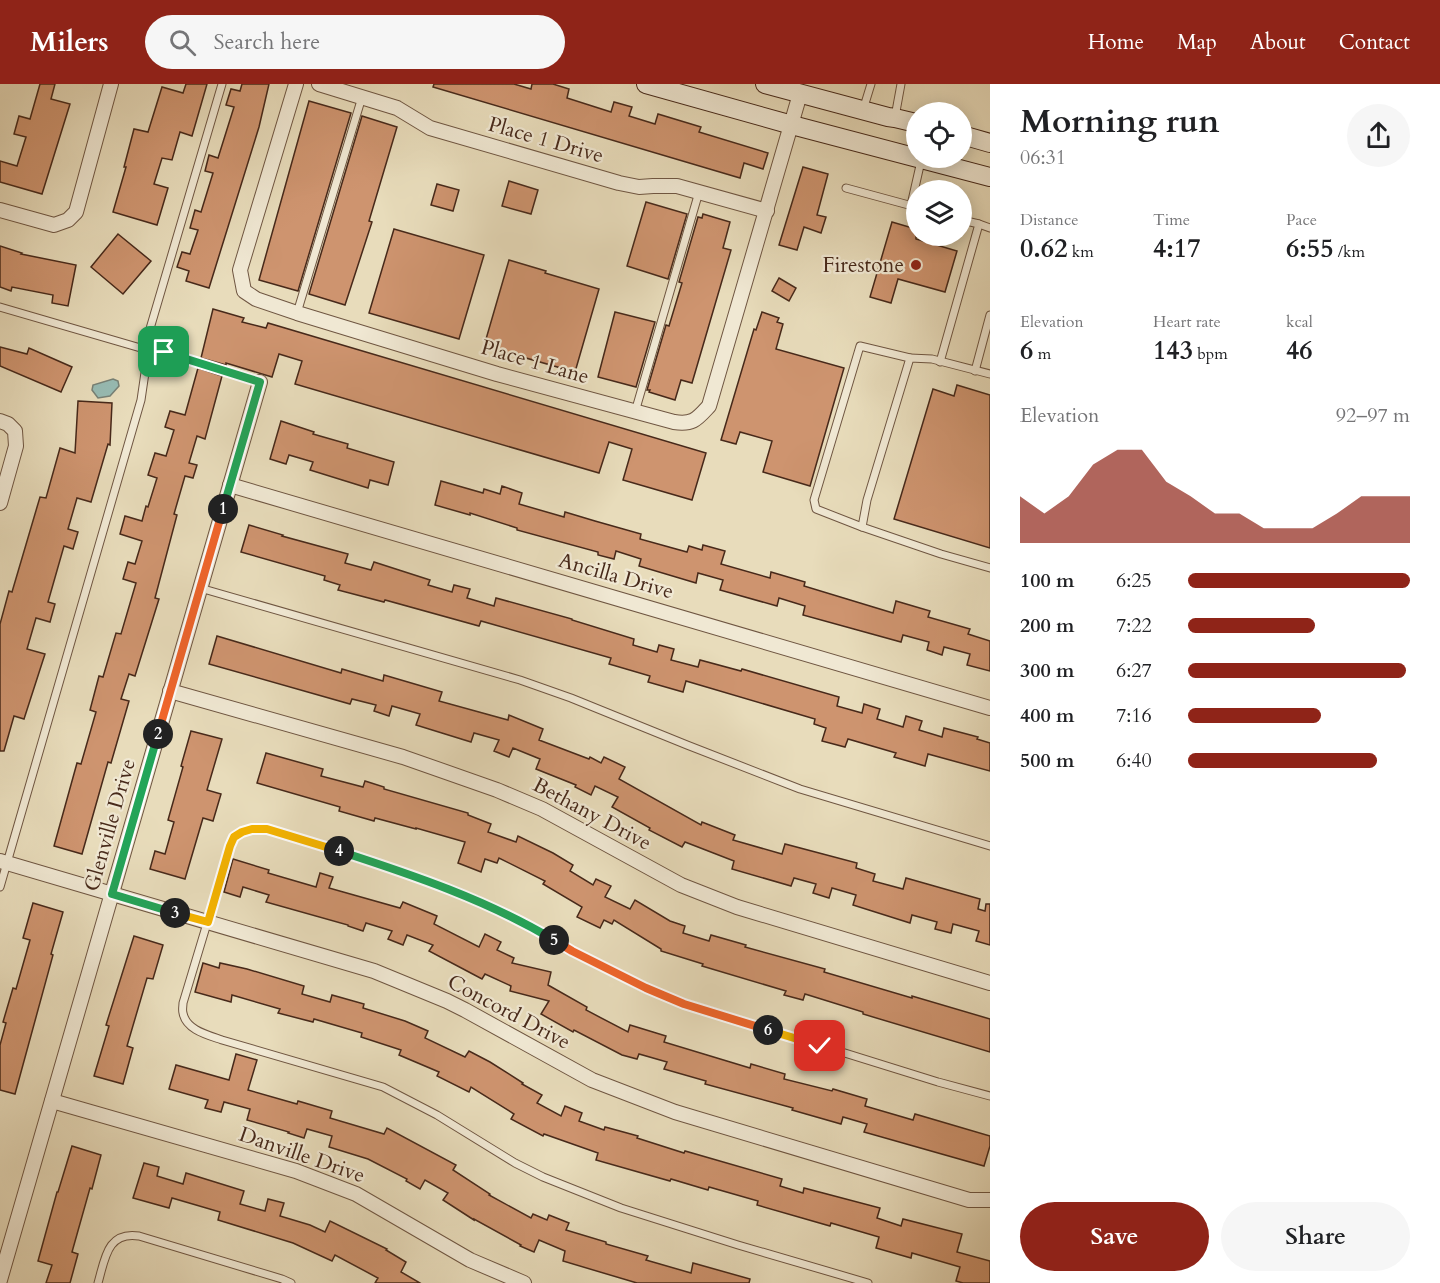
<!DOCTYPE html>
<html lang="en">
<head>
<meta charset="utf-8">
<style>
	:root { --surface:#fff; --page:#f6f6f6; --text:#202124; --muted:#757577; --accent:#8f2418 }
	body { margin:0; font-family:Cardo,serif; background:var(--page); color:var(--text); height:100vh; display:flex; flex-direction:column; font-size:22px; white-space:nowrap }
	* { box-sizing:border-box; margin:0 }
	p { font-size:20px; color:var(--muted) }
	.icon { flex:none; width:33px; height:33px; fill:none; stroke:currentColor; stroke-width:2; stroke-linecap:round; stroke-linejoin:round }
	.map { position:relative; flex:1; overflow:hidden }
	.sheet { display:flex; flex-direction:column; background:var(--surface); width:450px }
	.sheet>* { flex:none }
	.buttons { position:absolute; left:906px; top:18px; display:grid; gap:12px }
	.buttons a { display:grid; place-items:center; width:66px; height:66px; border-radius:50%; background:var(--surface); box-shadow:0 3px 15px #0003; font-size:30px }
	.pin { position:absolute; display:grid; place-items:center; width:51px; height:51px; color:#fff; margin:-26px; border-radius:12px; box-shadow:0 3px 9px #0006 }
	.km { position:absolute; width:30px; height:30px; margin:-15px; border-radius:50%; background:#222; color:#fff; font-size:16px; line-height:30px; text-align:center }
	.round { display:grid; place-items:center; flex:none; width:63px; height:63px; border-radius:32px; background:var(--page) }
	.headline { display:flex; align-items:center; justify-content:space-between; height:102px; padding:0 30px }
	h1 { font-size:33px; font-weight:800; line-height:45px }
	.figures { display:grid; grid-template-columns:repeat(3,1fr); gap:9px; height:102px; padding:6px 30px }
	.figures div { display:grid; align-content:center }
	.figures b { font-size:26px; font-weight:800 }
	.figures small { font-size:16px; font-weight:400 }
	.figures p { font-size:16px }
	.chart { height:168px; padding:12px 30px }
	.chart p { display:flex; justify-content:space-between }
	.chart svg { width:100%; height:108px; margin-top:6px; fill:var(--accent); opacity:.7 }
	.primary-button { display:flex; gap:12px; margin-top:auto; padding:12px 30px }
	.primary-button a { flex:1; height:69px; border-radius:36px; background:var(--accent); color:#fff; font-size:24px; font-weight:800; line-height:69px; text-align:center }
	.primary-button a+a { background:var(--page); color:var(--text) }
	ul { padding:0 30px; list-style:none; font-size:20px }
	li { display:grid; grid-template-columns:96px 72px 1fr; align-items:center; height:45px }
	li i { height:15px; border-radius:8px; background:var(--accent) }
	header { display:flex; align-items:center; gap:36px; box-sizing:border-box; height:84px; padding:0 30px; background:var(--accent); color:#fff }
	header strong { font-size:28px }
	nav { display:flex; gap:33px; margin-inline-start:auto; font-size:21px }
	.search { width:420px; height:54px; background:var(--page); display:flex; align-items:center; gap:15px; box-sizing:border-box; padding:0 21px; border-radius:33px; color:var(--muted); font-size:22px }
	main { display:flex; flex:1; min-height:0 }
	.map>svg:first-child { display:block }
	.water { fill:#97bbb3; stroke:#778176; stroke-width:1.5 }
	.building { fill:#ce946f; stroke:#47291a; stroke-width:1.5 }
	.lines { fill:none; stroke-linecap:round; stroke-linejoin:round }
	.service-casing { stroke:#6f5642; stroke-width:9 }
	.minor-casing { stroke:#6f5642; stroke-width:16 }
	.secondary-casing { stroke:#47291a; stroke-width:20 }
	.service { stroke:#f0e8d3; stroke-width:7 }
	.minor { stroke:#f0e8d3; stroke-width:14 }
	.secondary { stroke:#f0e8d3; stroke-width:18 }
	.split-1-casing { stroke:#fff; stroke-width:12 }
	.split-2-casing { stroke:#fff; stroke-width:12 }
	.split-3-casing { stroke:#fff; stroke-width:12 }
	.split-4-casing { stroke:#fff; stroke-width:12 }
	.split-5-casing { stroke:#fff; stroke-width:12 }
	.split-6-casing { stroke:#fff; stroke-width:12 }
	.split-7-casing { stroke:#fff; stroke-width:12 }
	.split-1 { stroke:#22a559; stroke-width:8 }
	.split-2 { stroke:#f0652b; stroke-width:8 }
	.split-3 { stroke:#22a559; stroke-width:8 }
	.split-4 { stroke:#f5b400; stroke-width:8 }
	.split-5 { stroke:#22a559; stroke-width:8 }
	.split-6 { stroke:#f0652b; stroke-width:8 }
	.split-7 { stroke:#f5b400; stroke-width:8 }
	.poi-dot { fill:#8f2418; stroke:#f0e8d3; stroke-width:2 }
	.labels { text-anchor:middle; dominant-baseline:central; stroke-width:4.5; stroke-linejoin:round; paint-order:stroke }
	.street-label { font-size:21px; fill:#47291a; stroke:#f0e8d3 }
	.poi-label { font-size:21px; fill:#47291a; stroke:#f0e8d3; text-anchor:end }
</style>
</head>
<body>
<header>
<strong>Milers</strong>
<div class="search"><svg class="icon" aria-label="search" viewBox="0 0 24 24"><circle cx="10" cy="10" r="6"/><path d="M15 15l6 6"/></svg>Search here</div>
<nav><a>Home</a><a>Map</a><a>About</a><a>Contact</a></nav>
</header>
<main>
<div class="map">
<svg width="990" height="1199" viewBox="0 0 990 1199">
	<rect width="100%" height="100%" fill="#e8dcbb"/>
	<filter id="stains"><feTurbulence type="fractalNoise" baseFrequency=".00333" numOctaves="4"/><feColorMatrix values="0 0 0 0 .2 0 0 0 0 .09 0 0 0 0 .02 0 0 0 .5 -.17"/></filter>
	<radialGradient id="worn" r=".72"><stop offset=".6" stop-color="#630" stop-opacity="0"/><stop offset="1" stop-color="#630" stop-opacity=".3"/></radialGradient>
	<path class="water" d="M113,295L118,297L119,302L110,312L98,314L92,306L93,301Z"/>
	<g class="building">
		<path d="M40,0H55L51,15L70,20L42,110L0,98V77L17,82L26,53L14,50L19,32L30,35Z"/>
		<path d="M186,0H207L192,52L180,48L172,76L162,74L154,100L168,104L157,141L113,128L126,83H124L134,45L148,48L162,3L183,9Z"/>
		<path d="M242,0H269L259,43L209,204L186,197L189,187L177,183L182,168L190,170L198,146L190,144L195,126L201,128L213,89L205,87L209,71L218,74L234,23L226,21L231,5L240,7Z"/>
		<path d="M434,0H514L531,5L532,0H553L569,5L567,14L611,28L614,18L632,23L629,32L655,40L658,30L701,43L699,48L768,69L763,85L744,79L740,94L433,3Z"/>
		<path d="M309,17L351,29L298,207L259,196Z"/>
		<path d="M362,32L397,43L369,137L372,138L345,221L309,210Z"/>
		<path d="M803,83L828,90L817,131L826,133L821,149L804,143L797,166L779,161Z"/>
		<path d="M509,97L538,106L531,130L502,122Z"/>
		<path d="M437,100L459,106L453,127L431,121Z"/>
		<path d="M646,118L687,130L668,195L627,182Z"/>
		<path d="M703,130L730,138L723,164L731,166L692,299L681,296L675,316L649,308L650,306H647L666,241L669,242L682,199L679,198L698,133L702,134Z"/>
		<path d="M892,138L916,145V155L957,167L945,208L898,195L891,219L870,213Z"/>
		<path d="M394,145L484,171L459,255L369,229Z"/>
		<path d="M118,150L151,177L123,210L91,183Z"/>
		<path d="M0,162L22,169L21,170L76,181L68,222L52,219L53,211L12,203L11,207L0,203Z"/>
		<path d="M509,176L546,187L545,189L599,205L575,288L484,262Z"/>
		<path d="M779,194L796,204L789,217L772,207Z"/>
		<path d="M213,225L244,234L242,238L266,244L268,239L706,369L692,416L623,396L632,365L609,358L599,389L295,300L302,277L279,270L272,293L226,279V281L201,274Z"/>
		<path d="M615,228L655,238L636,303L598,293Z"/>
		<path d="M762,228L779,234L777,238L783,240L776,265L844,284L810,402L763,388L772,357L740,348L736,360L721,356L754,245L756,246Z"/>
		<path d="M0,263L27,270L29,264L72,283L61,308L0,282Z"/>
		<path d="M198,284L222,292L205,355L197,352L189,379L197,381L193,394L185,392L174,430L177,431L155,514L159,515L135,592L129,590L121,615L129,617L111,679L108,678L82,770L54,762L77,679L81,680L96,628L90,626L99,592L103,593L116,549L121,550L136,499L123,495L128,478L135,480L142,457L120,450L125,432L142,437L146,422L148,423L157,394L148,391L155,369L166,372L174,346L165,343L170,327L185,331Z"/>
		<path d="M957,301L990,311V464L894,435L933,305L954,312Z"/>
		<path d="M78,317L112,319L110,361L108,360L91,418L77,414L68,445L78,448L73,465L64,462L48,518L55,520L50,538L36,534L27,565L45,570L24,635L14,632L4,667H0V540L9,507L12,508L40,413L46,414L60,364L75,369Z"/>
		<path d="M281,337L314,348L313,350L348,360L347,364L394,378L388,401L370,396L368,404L310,386L313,378L289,371L286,380L270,375Z"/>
		<path d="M441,397L483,409L484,405L500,410L502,402L522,409L519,420L564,433L565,428L595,437L641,450L640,455L687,468L689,462L702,466L703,461L725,467L721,480L770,494L771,488L805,498L804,502L893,529L896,517L930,527L928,533L970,545L968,550L990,557V587L967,581L970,570L944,563L942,571L927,566L929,558L903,551L901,558L803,531L805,522L779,514L777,522L720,506L723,496L698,489L696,499L639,482L641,475L616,467L614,475L598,471V468L517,446V444L470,429V431L435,421Z"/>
		<path d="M249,441L283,451L282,452L348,470L345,479L371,486L374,478L430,496L428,501L452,508L454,501L470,505L467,514L494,522L496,514L572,535V536L634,555L633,561L657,568L659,561L674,565L671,576L698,583L700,576L741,587L742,585L839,613L837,622L862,629L864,620L880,625L877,635L903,643L906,632L922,637L919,646L942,653L944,644L978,653L977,655L990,659V687L928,670L925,682L894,673L896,669L848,655L845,663L822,657L826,644L814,640L815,635L686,597L683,608L648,598L650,592L609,580L611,574L481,537L479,542L385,516L384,518L338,506L340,501L324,496L325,492L241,468Z"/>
		<path d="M217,552L341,589L342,585L383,597L384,591L442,608L439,617L508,636L509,631L543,645L539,656L589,675L590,673L601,679L604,673L625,683L619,695L701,741L702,738L735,751L733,756L782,770L785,760L857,779L856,784L875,790L873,797L903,805L906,794L980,815L978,825L985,827L986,820H990V861L976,857L979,847L953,840L951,849L935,845L937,838L912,831L910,839L853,821L856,811L832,804L829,814L813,809L816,800L794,794L791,802L732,785L734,777L685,758L682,763L649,746L650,744L612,723L618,713L595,702L591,711L575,703L576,701L536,685L540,675L513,664L509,673L494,667L499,656L474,649L471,658L416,641L420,630L392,622L389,632L374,627L376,621L352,615L350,620L209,580Z"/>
		<path d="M191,647L222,655L207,706L221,710L213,737L203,734L185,795L150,785L155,767L165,770L174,738L168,736L183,683L181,682Z"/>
		<path d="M266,669L323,685L321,692L363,703L365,697L384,703V705L468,729V731L491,740L488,748L516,758L518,752L553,769L573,781L570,787L593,801L596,795L611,802L605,813L630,825L635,816L670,837L685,842L683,849L709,857L711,851L746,861L745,863L825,885L824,888L912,914V912L990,935V968L863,930V928L805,910L803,916L784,911L786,907L702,882L703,880L661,867V865L614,836L612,840L604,836L600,844L577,833L582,823L543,800L545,797L499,774L497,779L485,775L481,788L458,779L465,758L416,744V745L375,734L374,737L339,727L340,723L257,699Z"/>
		<path d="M233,775L269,786L268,789L316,803L320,789L333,793L329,804L400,824L403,818L437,832L434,840L479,863L485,850L501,858L497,866L514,874L512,879L551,888L548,901L587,923L586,926L628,948L630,941L666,952L664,958L750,984L751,980L785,990L784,995L832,1007L833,1005L867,1015L865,1022L913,1036L915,1030L990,1052V1062L984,1082L864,1048L867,1040L843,1033L841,1040L792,1026L793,1024L705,1000L706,997L664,985L667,978L639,970L637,975L622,971L574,946L573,948L541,930L549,917L510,907L511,902L485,890L482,895L467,887L429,867L433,861L407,851L403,861L388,855L392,847L366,839L363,847L348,842V841L266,818L269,811L243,803L240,813L224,808Z"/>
		<path d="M33,819L63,828L51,870L53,871L15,1010L0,1006V961L6,939L3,938L13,904L16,905L30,856L23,854Z"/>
		<path d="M134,852L163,861L153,895L147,894L127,962L133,964L123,1000L94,992L109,942L106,941Z"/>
		<path d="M203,879L219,884L220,879L247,885L304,902L302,910L330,918L332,911L364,920L363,924L405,937L428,947L425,954L465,973L469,967L490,978L523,999L522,1000L542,1011L537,1019L561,1032L565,1022L582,1029L579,1037L604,1046L605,1043L638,1052L637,1054L684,1069L685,1067L782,1095L780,1102L803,1109L804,1104L880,1124L877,1134L901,1142L903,1135L962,1150L957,1168L990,1177V1199H963L956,1197L960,1183L912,1169L911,1174L876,1164L879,1153L831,1139L830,1142L757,1121L758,1117L709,1103L708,1106L671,1095L670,1097L596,1076L598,1069L544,1050L543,1052L511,1035L514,1030L471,1003L469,1008L437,992L439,988L399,971L401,966L361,953L362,949L314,935L313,938L278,929L280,925L232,911L231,918L195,908Z"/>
		<path d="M236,970L257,976L248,1006L297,1020L298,1017L332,1027L330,1034L384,1050L387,1044L456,1081L453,1086L490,1110L489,1111L531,1134L533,1130L547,1136L549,1131L569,1139L566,1146L606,1158V1160L648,1172L646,1176L691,1189L693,1179L750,1195L749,1199H637L563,1177L565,1167L539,1156L534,1168L520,1162L521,1161L474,1135V1136L443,1116L448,1109L425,1096L420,1105L406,1097L407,1095L368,1075L329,1063L332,1052L307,1045L304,1054L288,1049L289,1048L247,1036L250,1025L224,1018L221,1028L205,1024L208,1016L169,1005L176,981L229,996Z"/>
		<path d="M72,1062L101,1071L92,1105L90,1104L72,1168L78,1170L70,1199H46L52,1181L38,1177L57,1108H58Z"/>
		<path d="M144,1079L159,1083L157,1092L183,1100L186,1089L244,1107L240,1120L265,1127L268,1115L284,1119L280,1132L310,1141L325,1148L330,1137L387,1165L386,1166L406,1178L401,1188L420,1199H375L378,1194L335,1171L332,1177L293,1159L218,1136L220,1128L172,1114L169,1124L133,1114Z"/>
	</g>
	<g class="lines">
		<defs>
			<g id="service">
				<path d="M222,0L144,265L164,268L260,298"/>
				<path d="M863,26L871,0"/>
				<path d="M895,33L901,0"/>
				<path d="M846,104L916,123"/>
				<path d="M911,121L921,77"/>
				<path d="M979,140L990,144"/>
				<path d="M0,223L144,265L147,275L141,316L0,803"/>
				<path d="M297,229L362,13"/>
				<path d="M940,278L979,140L962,136"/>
				<path d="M975,287L990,231"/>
				<path d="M990,290L932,275L910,274L867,416L862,443L941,470L990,484"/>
				<path d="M635,328L699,108"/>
				<path d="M862,443L816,425L814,416L860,262L910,274"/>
				<path d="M200,504L520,596L571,614L687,661L800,705L990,762"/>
				<path d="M98,1199C105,1175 107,1147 139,1152L282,1195L291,1199"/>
				<path d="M868,1199L738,1161L621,1124L543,1093L515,1079L437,1031L383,1003L222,956C208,951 186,946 183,929C182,926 183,922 183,919L224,783L234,752L242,748L252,745H267L410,791L477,816L542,848L572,867L646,905L684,919L938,998L990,1012"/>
			</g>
			<g id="minor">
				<path d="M296,0L240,186L244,207L256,215L297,229L497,290L674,338C693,341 697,335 709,322L800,10"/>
				<path d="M319,0L397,24L430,44L619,99L639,103L653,102H677L767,127"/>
				<path d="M0,126L54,141L68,136L76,128L111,0"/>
				<path d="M0,337L8,340L15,347L16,362L0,419"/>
				<path d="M230,401L990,624"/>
				<path d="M170,607L403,673L497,706L542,725L681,801L737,823L990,899"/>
				<path d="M0,777L374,887L447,917L465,926L592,996L675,1028L969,1116H990"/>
				<path d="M52,1017L296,1087L356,1110L470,1176L524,1199"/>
				<path d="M0,1196L260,298"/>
			</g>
			<g id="secondary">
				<path d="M646,0L792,41L990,93"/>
				<path d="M765,0L888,33L895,34L916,39"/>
				<path d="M962,51L990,59"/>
			</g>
		</defs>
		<use href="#service" class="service-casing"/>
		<use href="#minor" class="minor-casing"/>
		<use href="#secondary" class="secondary-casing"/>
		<use href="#service" class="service"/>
		<use href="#minor" class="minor"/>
		<use href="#secondary" class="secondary"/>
	</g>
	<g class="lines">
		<defs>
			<path id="split-1" d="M164,268L260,298L223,425"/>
			<path id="split-2" d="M158,650L223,425"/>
			<path id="split-3" d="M158,650L112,810L175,829"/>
			<path id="split-4" d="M175,829L208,838L230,762L234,753L242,748L252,745H267L339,767"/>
			<path id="split-5" d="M339,767C413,791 487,816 554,856"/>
			<path id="split-6" d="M554,856L572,867L646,904L684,920L768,946"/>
			<path id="split-7" d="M768,946L820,962"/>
		</defs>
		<use href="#split-1" class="split-1-casing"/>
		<use href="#split-2" class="split-2-casing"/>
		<use href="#split-3" class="split-3-casing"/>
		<use href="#split-4" class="split-4-casing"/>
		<use href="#split-5" class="split-5-casing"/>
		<use href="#split-6" class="split-6-casing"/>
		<use href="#split-7" class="split-7-casing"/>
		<use href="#split-1" class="split-1"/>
		<use href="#split-2" class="split-2"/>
		<use href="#split-3" class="split-3"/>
		<use href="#split-4" class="split-4"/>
		<use href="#split-5" class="split-5"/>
		<use href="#split-6" class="split-6"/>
		<use href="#split-7" class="split-7"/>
	</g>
	<circle class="poi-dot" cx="916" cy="181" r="6"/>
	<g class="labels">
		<g class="street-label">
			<text transform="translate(546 56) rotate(16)">Place 1 Drive</text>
			<text transform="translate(535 278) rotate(16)">Place 1 Lane</text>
			<text transform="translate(616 492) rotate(16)">Ancilla Drive</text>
			<text transform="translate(592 730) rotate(28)">Bethany Drive</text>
			<text transform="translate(110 741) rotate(-74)">Glenville Drive</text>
			<text transform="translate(509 928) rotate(28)">Concord Drive</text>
			<text transform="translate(302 1071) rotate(19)">Danville Drive</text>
		</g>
		<g class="poi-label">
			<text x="904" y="181">Firestone</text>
		</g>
	</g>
	<rect width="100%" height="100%" filter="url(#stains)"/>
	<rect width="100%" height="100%" fill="url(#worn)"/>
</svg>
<div class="buttons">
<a><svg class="icon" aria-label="locate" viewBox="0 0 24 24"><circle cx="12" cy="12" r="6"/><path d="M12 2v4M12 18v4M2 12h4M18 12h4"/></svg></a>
<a><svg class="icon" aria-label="layers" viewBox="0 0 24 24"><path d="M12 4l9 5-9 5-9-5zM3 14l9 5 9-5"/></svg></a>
</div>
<div class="pin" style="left:164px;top:268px;background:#1e9e55"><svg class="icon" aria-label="arrive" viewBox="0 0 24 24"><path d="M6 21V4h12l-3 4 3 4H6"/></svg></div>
<div class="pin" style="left:820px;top:962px;background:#d93025"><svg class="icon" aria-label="check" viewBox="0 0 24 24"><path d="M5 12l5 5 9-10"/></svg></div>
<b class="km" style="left:223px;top:425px">1</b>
<b class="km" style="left:158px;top:650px">2</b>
<b class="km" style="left:175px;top:829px">3</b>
<b class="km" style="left:339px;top:767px">4</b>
<b class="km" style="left:554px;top:856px">5</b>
<b class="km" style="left:768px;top:946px">6</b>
</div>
<section class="sheet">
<div class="headline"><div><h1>Morning run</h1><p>06:31</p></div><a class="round"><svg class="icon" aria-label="share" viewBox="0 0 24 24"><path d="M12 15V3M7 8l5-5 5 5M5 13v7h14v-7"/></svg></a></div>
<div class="figures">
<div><p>Distance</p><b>0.62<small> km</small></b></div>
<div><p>Time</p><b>4:17</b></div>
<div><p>Pace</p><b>6:55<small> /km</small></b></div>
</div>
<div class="figures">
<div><p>Elevation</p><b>6<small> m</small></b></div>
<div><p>Heart rate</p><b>143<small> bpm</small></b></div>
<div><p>kcal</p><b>46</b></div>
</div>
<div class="chart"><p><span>Elevation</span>92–97 m</p>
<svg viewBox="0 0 160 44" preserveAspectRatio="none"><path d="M0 44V25L10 32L20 25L30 12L40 6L50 6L60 19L70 25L80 32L90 32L100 38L110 38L120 38L130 32L140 25L150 25L160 25V44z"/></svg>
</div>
<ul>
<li><b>100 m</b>6:25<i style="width:100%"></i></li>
<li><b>200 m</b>7:22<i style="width:57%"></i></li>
<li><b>300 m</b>6:27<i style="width:98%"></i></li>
<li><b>400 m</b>7:16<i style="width:60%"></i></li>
<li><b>500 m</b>6:40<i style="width:85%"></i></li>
</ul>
<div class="primary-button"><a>Save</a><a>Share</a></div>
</section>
</main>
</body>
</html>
